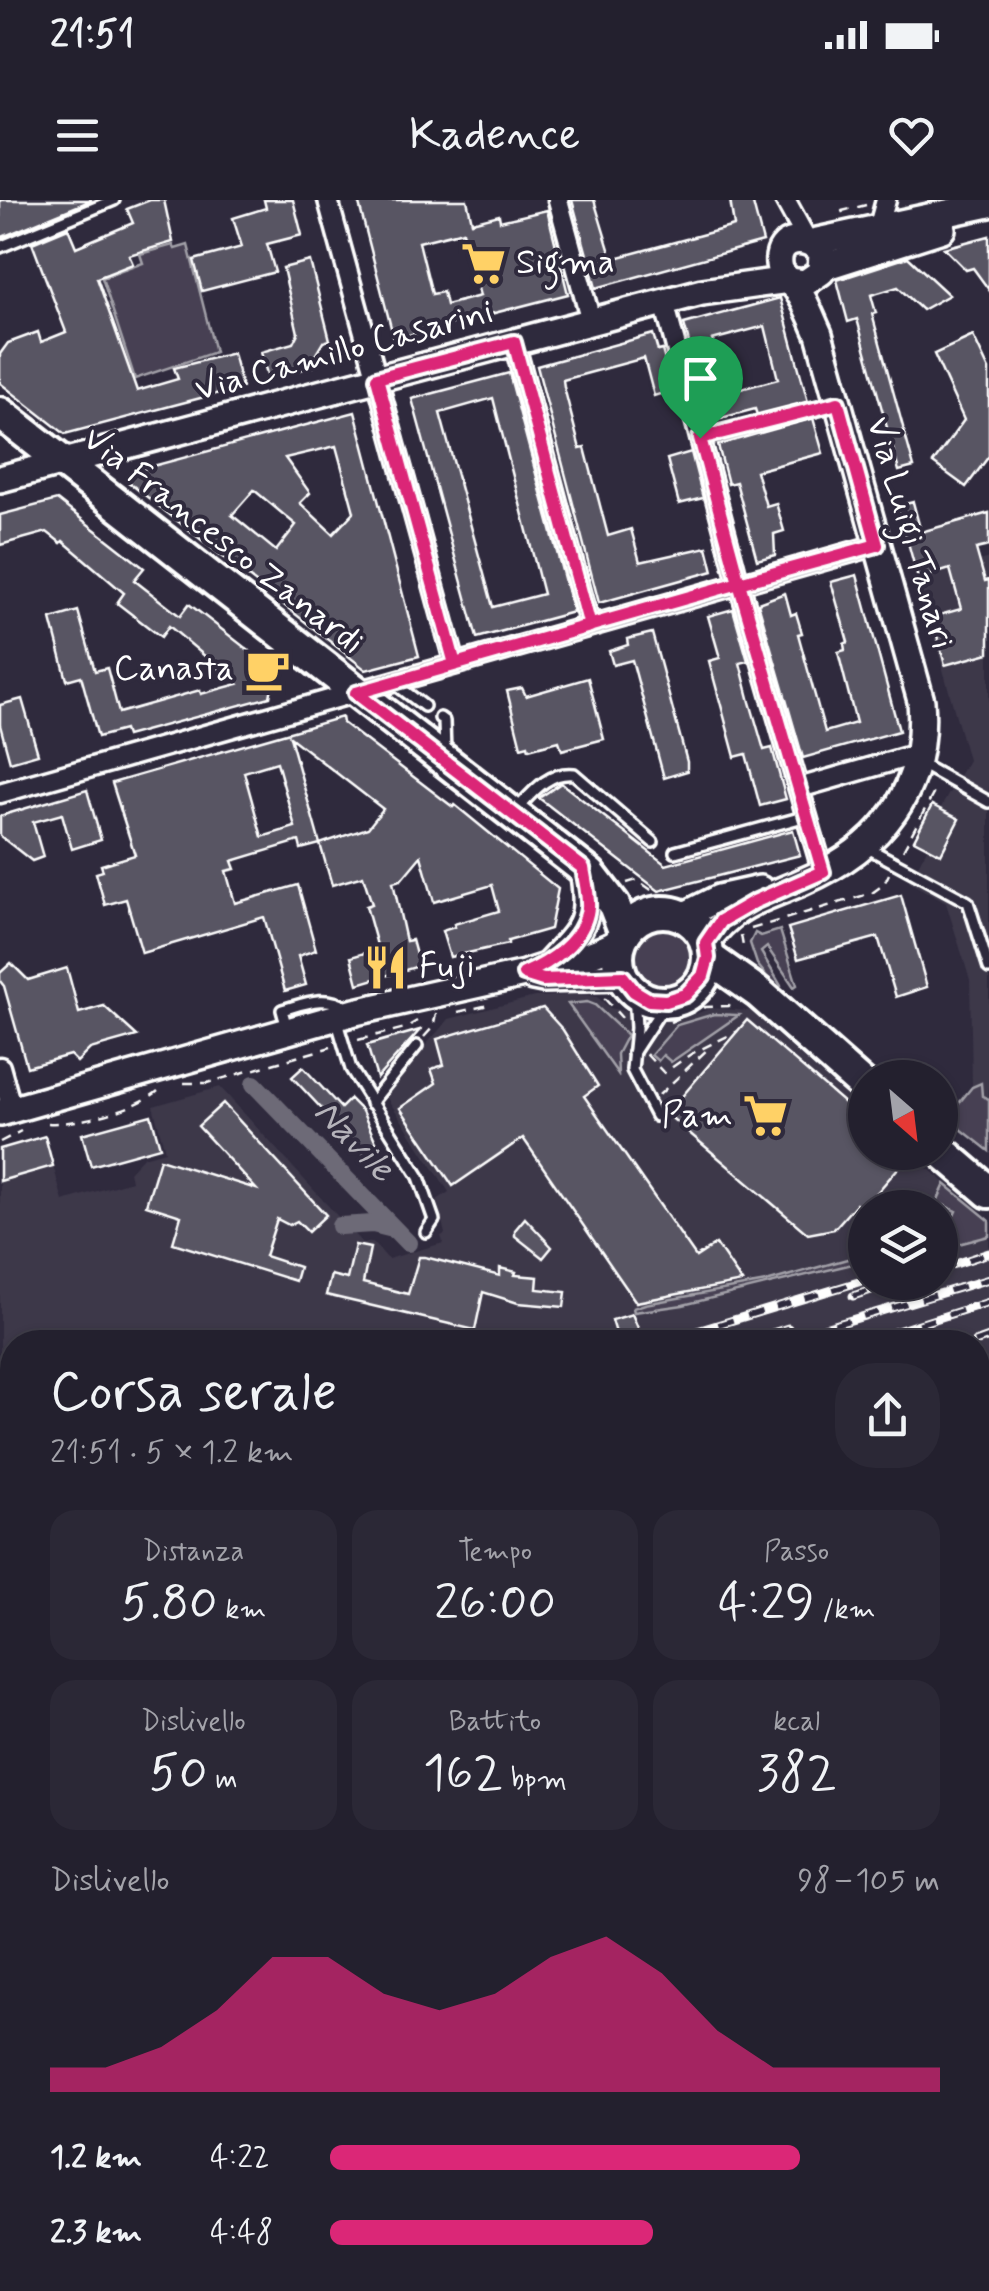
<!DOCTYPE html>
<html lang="it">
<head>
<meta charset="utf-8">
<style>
	:root { --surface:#23202e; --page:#2b2836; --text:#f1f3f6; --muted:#a3a3aa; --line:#403e4a; --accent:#db2777 }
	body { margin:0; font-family:Mynerve,sans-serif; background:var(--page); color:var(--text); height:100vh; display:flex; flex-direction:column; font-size:38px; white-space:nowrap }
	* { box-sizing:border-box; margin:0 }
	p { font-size:32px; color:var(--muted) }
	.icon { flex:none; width:55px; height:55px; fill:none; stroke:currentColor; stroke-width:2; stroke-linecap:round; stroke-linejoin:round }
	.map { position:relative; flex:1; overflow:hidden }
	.details { position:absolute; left:0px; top:1130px; width:990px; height:962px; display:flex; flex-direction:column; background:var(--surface); border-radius:40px 40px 0 0; box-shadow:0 2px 8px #0004,0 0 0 2px var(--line) }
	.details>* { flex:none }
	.needle { width:65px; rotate:152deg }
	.fabs { position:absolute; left:848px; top:860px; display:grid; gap:20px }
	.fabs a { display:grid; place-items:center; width:110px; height:110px; border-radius:50%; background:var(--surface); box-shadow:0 2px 8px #0004,0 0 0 2px var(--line); font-size:50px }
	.pin { position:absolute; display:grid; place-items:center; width:85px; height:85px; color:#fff; margin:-102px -42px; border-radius:50% 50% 50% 0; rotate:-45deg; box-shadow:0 0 10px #0007 }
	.pin .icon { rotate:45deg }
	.round { display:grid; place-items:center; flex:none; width:105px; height:105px; border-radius:40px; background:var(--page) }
	.head { display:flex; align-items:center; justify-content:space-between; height:170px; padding:0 50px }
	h1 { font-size:55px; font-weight:600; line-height:75px }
	.figures { display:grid; grid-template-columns:repeat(3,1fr); gap:15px; height:170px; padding:10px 50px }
	.figures div { display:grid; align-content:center; border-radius:25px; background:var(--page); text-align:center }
	.figures b { font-size:50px; font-weight:600 }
	.figures small { font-size:28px; font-weight:400 }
	.figures p { font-size:28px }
	.chart { height:280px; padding:20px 50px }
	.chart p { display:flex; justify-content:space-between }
	.chart svg { width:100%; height:180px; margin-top:10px; fill:var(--accent); opacity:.7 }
	ul { padding:0 50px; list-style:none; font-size:32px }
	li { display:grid; grid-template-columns:160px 120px 1fr; align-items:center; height:75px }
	li i { height:25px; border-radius:12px; background:var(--accent) }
	.status { display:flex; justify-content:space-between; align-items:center; height:70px; padding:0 50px; background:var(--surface); direction:ltr }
	.status svg { height:28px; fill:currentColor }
	header { display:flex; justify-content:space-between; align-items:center; height:130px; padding:0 50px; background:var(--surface); font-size:45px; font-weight:600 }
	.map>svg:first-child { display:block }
	.built { fill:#3c3749; fill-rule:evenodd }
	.green { fill:#464152; stroke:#a2a0a8; stroke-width:2.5 }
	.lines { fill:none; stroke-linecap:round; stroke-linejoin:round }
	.canal { stroke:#6d6a77; stroke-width:18 }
	.building { fill:#595564; stroke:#fff; stroke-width:2.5; fill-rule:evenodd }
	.lane-casing { stroke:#fff; stroke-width:16 }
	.street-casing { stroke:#fff; stroke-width:25 }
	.secondary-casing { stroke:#fff; stroke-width:32 }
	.primary-casing { stroke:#fff; stroke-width:38 }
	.path { stroke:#fff; stroke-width:2.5; stroke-dasharray:10 8; stroke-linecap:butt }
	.lane { stroke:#2f2a3d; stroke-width:9 }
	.street { stroke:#2f2a3d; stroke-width:18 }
	.secondary { stroke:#2f2a3d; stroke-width:25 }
	.primary { stroke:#2f2a3d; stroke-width:30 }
	.rail-casing { stroke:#fff; stroke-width:9 }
	.rail { stroke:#2f2a3d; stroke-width:5; stroke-dasharray:15; stroke-linecap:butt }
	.route-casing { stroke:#fff; stroke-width:20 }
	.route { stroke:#db2777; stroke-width:12 }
	.labels { text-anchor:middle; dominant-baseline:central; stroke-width:8; stroke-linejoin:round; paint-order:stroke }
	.poi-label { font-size:35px; fill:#fff; stroke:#2f2a3d; text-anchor:start }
	.street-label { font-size:35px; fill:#fff; stroke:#2f2a3d }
	.water-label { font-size:38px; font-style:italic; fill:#b6b4bb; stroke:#2f2a3d }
</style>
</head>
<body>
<div class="status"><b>21:51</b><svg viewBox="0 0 49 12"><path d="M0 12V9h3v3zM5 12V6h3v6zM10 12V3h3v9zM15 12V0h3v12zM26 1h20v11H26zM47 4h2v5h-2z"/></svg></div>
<header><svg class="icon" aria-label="menu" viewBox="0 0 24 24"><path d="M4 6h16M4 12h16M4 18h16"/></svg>Kadence<svg class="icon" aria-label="heart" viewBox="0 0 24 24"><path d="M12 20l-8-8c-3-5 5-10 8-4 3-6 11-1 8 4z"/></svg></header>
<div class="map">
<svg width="989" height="2091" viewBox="0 0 989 2091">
	<rect width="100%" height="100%" fill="#2f2a3d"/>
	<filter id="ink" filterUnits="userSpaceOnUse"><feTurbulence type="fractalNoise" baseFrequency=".01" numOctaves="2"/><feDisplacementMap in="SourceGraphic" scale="20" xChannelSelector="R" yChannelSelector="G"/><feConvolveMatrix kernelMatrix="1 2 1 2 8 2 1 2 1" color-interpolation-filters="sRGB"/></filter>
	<g filter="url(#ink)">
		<g class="built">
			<path d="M989,358V951L947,918L972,886L970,780L946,703L909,682L928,647L940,609L968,560L918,379Z"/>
			<path d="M584,794L597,797L610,808L677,821L711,808L750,811L865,913V952L910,953L989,1020V1438L978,1441V1142H12V1740L0,1744V949L45,936L63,1001L131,981L129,972L143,957L165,951L153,906L220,887L363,1044L373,1042L388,1059L443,1043L441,1036L445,1034L437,1000L449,992L383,892L449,819L534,797ZM865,1008H940V1082H865Z"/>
			<path d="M0,2007L12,2021V2080H107L112,2091H11L0,2073Z"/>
			<path d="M356,2080H875L879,2091H363Z"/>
		</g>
		<g class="green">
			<path d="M173,45L175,49L188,45L215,152L135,179L102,78L143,63L140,54Z"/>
			<circle cx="664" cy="758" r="30"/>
			<path d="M780,730L797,785L794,787L767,747L761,752L781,786L777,789L757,764L750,743L755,733L761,736Z"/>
			<path d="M587,802L595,805L627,835L617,854L618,874L568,804Z"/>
			<path d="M714,814L739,815L671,862L663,855L658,861L651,855L677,825Z"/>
			<path d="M981,883L982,896L989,899V951L947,918L972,887Z"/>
			<path d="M945,984L989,1020V1036L940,1049V1034L945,1036L956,1011L937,1002Z"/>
			<path d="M865,1054V1061L683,1105L634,1112L633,1108L645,1104L766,1082Z"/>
			<path d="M978,1659L989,1671V2091H879L875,2080H978Z"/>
		</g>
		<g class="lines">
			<g class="canal">
				<path d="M254,884L408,1043"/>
				<path d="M340,1026L373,1024L393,1029"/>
				<path d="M978,1738L989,1741"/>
			</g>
		</g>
		<g class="building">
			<path d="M0,0H92L0,38Z"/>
			<path d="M150,0H164L173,42L129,55L133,64L97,78L137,191L178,179L174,168L233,153L242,187L65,234L0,183V154L8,143L38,132L41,142L66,132L32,43L68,28L76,47L133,23L127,9Z"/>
			<path d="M264,0H293L302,35L267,44L275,72L202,91L194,60L242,47L233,18L266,8Z"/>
			<path d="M358,0H467L472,22L499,15L500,21L547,10L568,94L394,139ZM463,31L480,96L446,105L443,92L432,94L419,42Z"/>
			<path d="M572,0H594L612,59L734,26L730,0H752L763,42L596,88Z"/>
			<path d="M989,36V90L973,68L966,70L944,48Z"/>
			<path d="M908,57L949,95L922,110L898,87L871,95L876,113L872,114L914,267L899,271L857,119L848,122L837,80Z"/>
			<path d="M310,61L330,140L323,142L313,159L315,166L268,178L261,152L293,143L298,133L283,68Z"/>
			<path d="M780,98L808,202L757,215L755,209L710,221L684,124ZM765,126L778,179L726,193L712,140Z"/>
			<path d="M653,134L658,151L662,150L673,190L654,196L644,158L563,180L564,187L580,249L585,248L608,336L631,329L640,362L707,347L713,371L599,403L537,166Z"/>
			<path d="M973,136L989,170V256L966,287L933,263L964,220L934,154Z"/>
			<path d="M509,173L573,412L477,438L412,199ZM493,198L543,394L493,407L440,213Z"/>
			<path d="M355,212L419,456L366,470L127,281L134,271ZM336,246L354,312L333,334L300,303L310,293L285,258ZM254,290L296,325L276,351L232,315Z"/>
			<path d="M813,218L823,253L756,271L766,306L776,303L784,331L774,334L775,355L757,360L736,282L728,284L718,245Z"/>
			<path d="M691,252L703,298L679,304L667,259Z"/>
			<path d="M57,300L144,368L134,380L180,416L189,404L275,471L270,497L126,536L124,530L98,537L81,476L67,480L51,419L78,411L95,471L107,468L119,513L200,490L201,494L238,484L169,426L161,437L117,403L124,393L63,341L61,343L47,332L0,345V315Z"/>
			<path d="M913,302L921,332L989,313V346L976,349L985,381L989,380V453L945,465L932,417L961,409L950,369L918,379L898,306Z"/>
			<path d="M857,375L899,531L803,558L758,403L785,393L791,415L796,413L802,433L798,434L825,532L856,523L838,452L845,450L844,444L848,442L831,382Z"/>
			<path d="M733,409L748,461L740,463L750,502L764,550L772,548L786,599L760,606L746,554L735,557L709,461L720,458L708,416Z"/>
			<path d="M652,433L687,562V571L664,578L632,460L613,465L609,451L628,445L627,439Z"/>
			<path d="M588,478L604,539L562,550L559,541L529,549L528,545L521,547L507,491L522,488L526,496Z"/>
			<path d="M22,499L38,554L10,562L0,525V505Z"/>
			<path d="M342,517L343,523L453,607L455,605L558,689L550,729L508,741V744L450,757L442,731L455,727L454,724L499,711L492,685L434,702L421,656L401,680L393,682L406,741L412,740L419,766L358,784L351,757L378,749L366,706L372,704L363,676L332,685L320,644L301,649L299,641L232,661L235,669L226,671L235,703L298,685L316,750L298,756L306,785L285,791L264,717L142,753L126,699L105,705L96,673L103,671L101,665L135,655L112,583ZM290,537L383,609L368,628L320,644ZM277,562L295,627L262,637L244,572Z"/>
			<path d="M561,583L666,665L793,630L800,655L659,691L539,598Z"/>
			<path d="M87,590L101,640L72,649L62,614L33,622L43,657L32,661L0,636V616Z"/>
			<path d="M932,605L959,619L941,654L914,640Z"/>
			<path d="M901,695L927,787L896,797L878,737L798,759L788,728Z"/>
			<path d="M11,763L28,780L67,768L79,813L104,806L137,836L90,849L77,862L70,855L27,867L4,786L0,781V773Z"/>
			<path d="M543,808L563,830L598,886L584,896L696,1057L716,1044L742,1082L636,1102L523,938L453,986L400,908L436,883L431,869L444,865L437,839Z"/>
			<path d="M747,820L865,921V952H896L905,960L862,1010L856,1004L834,1029L808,1034L667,914Z"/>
			<path d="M420,830L377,878L367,845Z"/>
			<path d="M303,867L341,908L350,899L362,911L380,951L392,964L382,973L292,877Z"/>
			<path d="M223,903L326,1015L308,1032L297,1021L289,1025L277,1019L265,1056L299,1067L295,1081L173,1043L181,1016L146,1005L160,959L256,989L198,926Z"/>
			<path d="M151,915L160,947L91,966L82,934Z"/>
			<path d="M45,936L53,966L0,981V949Z"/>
			<path d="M525,1018L552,1047L543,1058L515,1036V1030Z"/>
			<path d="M355,1045L370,1048L363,1083L408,1094L419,1057H425L500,1076V1068L516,1072L515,1075L538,1077L537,1089L566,1092L564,1107L518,1103L483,1092L475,1130L326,1095L331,1075L347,1079Z"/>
			<path d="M632,1114L644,1142H613L616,1133L612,1120Z"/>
		</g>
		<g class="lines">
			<defs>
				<g id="lane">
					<path d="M0,47L114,0"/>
					<path d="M700,238L833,204"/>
					<path d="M394,483L424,506"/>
					<path d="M440,518L444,521L445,553"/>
					<path d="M919,563L989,602"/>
					<path d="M515,611C532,593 548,571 574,574L653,642"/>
					<path d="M866,647L968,702L989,768"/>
					<path d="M675,652L807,616"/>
					<path d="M634,791L636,828L632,870L656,916"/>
					<path d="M337,822L351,869L419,977L434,1020L426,1032"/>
					<path d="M287,828L282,810C306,803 326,794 348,808"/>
					<path d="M633,853L667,801"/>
					<path d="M371,903L417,846"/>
					<path d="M146,2080L152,2091"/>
					<path d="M909,2080L913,2091"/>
				</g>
				<g id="street">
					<path d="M328,0L455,464"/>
					<path d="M558,0L591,121"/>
					<path d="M785,0L807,40"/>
					<path d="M879,26L886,0"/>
					<path d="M664,102L735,370L823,672"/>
					<path d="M514,142L590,426"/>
					<path d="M799,588L921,553"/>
					<path d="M0,593L877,345"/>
					<path d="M0,867L12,910"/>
				</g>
				<g id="secondary">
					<path d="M813,42L989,4"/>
					<path d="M823,67L942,29"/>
					<path d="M0,279L702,92L789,80"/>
					<path d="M683,716L719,698L760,689"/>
					<path d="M706,743C733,704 761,700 802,682C882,648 928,589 921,501L819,134C811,117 805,98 792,83C786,77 780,74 779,64C776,36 809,34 822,53L821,72L805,83L791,81"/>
					<path d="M549,764C585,725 591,722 583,668"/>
					<path d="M533,777L543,779L623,777"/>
					<path d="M0,913L355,812L524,774C556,761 590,759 620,741"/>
					<path d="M978,1462L989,1458"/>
					<path d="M0,1770L12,1766"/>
				</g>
				<g id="primary">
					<path d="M0,213L590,674L614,705L625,733"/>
					<circle cx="663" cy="757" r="45"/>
					<path d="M708,757L759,793L865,887"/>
					<path d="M940,950L989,992"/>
				</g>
			</defs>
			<use href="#lane" class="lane-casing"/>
			<use href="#street" class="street-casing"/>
			<use href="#secondary" class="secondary-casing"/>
			<use href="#primary" class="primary-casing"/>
			<g class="path">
				<path d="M843,13L842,11L866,5"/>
				<path d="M903,650L937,587"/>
				<path d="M627,683L637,680L657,694L673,697"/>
				<path d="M751,729L872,693L884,684L889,674"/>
				<path d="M741,735L744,752"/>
				<path d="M604,798L622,818"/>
				<path d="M458,812L493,804"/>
				<path d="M670,822L705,807L729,806L730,802"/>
				<path d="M424,837L433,827L436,814"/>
				<path d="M358,840L405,828L417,821"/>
				<path d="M646,854L664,873L691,854L738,831"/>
				<path d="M184,883H207L331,847"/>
				<path d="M659,895L711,846"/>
				<path d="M48,923C76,925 137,909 158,891"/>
				<path d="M0,942L21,931"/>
				<path d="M978,1710L989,1713"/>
				<path d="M978,1801L989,1809"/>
				<path d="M978,1863L989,1872"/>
				<path d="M978,2076L989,2057"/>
				<path d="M932,2080L936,2091"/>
				<path d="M971,2091L975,2080"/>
			</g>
			<use href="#lane" class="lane"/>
			<use href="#street" class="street"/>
			<use href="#secondary" class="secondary"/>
			<use href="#primary" class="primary"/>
			<defs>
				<g id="rail">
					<path d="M940,1069L989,1053"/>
					<path d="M853,1096L896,1082"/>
					<path d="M661,1142L865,1080"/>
					<path d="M745,1142L788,1128"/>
					<path d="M777,1142L989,1079"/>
					<path d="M862,1142L989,1102"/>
					<path d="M975,1142L989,1137"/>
					<path d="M978,1167L989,1163"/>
					<path d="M0,1362L12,1358"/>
					<path d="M0,1390L12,1385"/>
					<path d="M0,1417L12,1412"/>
					<path d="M0,1437L12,1432"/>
					<path d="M0,1503L12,1499"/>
					<path d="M0,1692L12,1684"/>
				</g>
			</defs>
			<use href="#rail" class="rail-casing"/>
			<use href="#rail" class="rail"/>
		</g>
	</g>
	<g class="lines" filter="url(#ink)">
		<defs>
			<path id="route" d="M700,238L739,383L455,464L377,178L514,142L590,426L356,493L583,668C585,681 589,696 588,708C584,741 550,763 524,774L543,780L623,777L634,791L649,800L666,801L685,795L703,776L708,758L706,743L721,721L754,702L823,672L739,383L877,345L838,203L700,238"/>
		</defs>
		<use href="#route" class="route-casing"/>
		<use href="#route" class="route"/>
	</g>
	<defs>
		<symbol id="supermarket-bare" viewBox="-9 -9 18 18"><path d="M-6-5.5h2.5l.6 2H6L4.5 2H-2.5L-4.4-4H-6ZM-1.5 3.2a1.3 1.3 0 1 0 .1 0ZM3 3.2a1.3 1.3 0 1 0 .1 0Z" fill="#ffd166" stroke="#2f2a3d" stroke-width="2.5" paint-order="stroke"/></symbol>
		<symbol id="cafe-bare" viewBox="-9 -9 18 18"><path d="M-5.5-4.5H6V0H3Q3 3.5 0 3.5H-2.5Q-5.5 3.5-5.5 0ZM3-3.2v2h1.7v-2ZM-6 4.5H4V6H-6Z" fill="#ffd166" stroke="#2f2a3d" stroke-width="2.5" paint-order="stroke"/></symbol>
		<symbol id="restaurant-bare" viewBox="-9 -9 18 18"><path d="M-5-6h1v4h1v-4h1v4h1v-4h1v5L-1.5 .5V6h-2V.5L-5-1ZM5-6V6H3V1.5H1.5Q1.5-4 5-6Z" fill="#ffd166" stroke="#2f2a3d" stroke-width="2.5" paint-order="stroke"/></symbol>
	</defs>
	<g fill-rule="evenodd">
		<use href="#supermarket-bare" x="452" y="32" width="63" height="63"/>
		<use href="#cafe-bare" x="236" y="438" width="63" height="63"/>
		<use href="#restaurant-bare" x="354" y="736" width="63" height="63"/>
		<use href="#supermarket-bare" x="734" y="884" width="63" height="63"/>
	</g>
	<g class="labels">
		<g class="poi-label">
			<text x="516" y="63">Sigma</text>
			<text x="234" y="469" text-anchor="end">Canasta</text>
			<text x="419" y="767">Fuji</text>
			<text x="733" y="916" text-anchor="end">Pam</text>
		</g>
		<g class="street-label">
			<text transform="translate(344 151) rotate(-15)">Via Camillo Casarini</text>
			<text transform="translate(910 333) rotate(74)">Via Luigi Tanari</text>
			<text transform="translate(223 341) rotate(38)">Via Francesco Zanardi</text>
		</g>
		<g class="water-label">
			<text transform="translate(354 941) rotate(46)">Navile</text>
		</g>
	</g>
</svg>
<div class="fabs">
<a><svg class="needle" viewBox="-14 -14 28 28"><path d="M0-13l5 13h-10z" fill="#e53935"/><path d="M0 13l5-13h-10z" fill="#a3a3aa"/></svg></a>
<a><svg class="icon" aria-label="layers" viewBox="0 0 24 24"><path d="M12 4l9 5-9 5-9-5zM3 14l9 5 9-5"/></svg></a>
</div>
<div class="pin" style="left:700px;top:238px;background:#1e9e55"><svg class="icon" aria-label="arrive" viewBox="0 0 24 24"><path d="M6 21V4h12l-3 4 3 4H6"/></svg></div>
<section class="details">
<div class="head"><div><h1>Corsa serale</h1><p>21:51 · 5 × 1.2 km</p></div><a class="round"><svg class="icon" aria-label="share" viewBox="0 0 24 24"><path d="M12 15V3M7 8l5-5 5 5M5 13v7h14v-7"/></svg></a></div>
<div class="figures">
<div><p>Distanza</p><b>5.80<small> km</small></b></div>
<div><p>Tempo</p><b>26:00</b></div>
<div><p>Passo</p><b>4:29<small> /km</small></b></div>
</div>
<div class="figures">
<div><p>Dislivello</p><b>50<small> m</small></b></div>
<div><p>Battito</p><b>162<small> bpm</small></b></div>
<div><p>kcal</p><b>382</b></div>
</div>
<div class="chart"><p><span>Dislivello</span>98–105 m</p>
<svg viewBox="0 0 160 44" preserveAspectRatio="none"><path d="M0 44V38L10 38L20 33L30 24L40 11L50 11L60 20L70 24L80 20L90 11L100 6L110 15L120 29L130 38L140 38L150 38L160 38V44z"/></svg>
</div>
<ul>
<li><b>1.2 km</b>4:22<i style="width:77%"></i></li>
<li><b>2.3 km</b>4:48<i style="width:53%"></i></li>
</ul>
</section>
</div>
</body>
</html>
